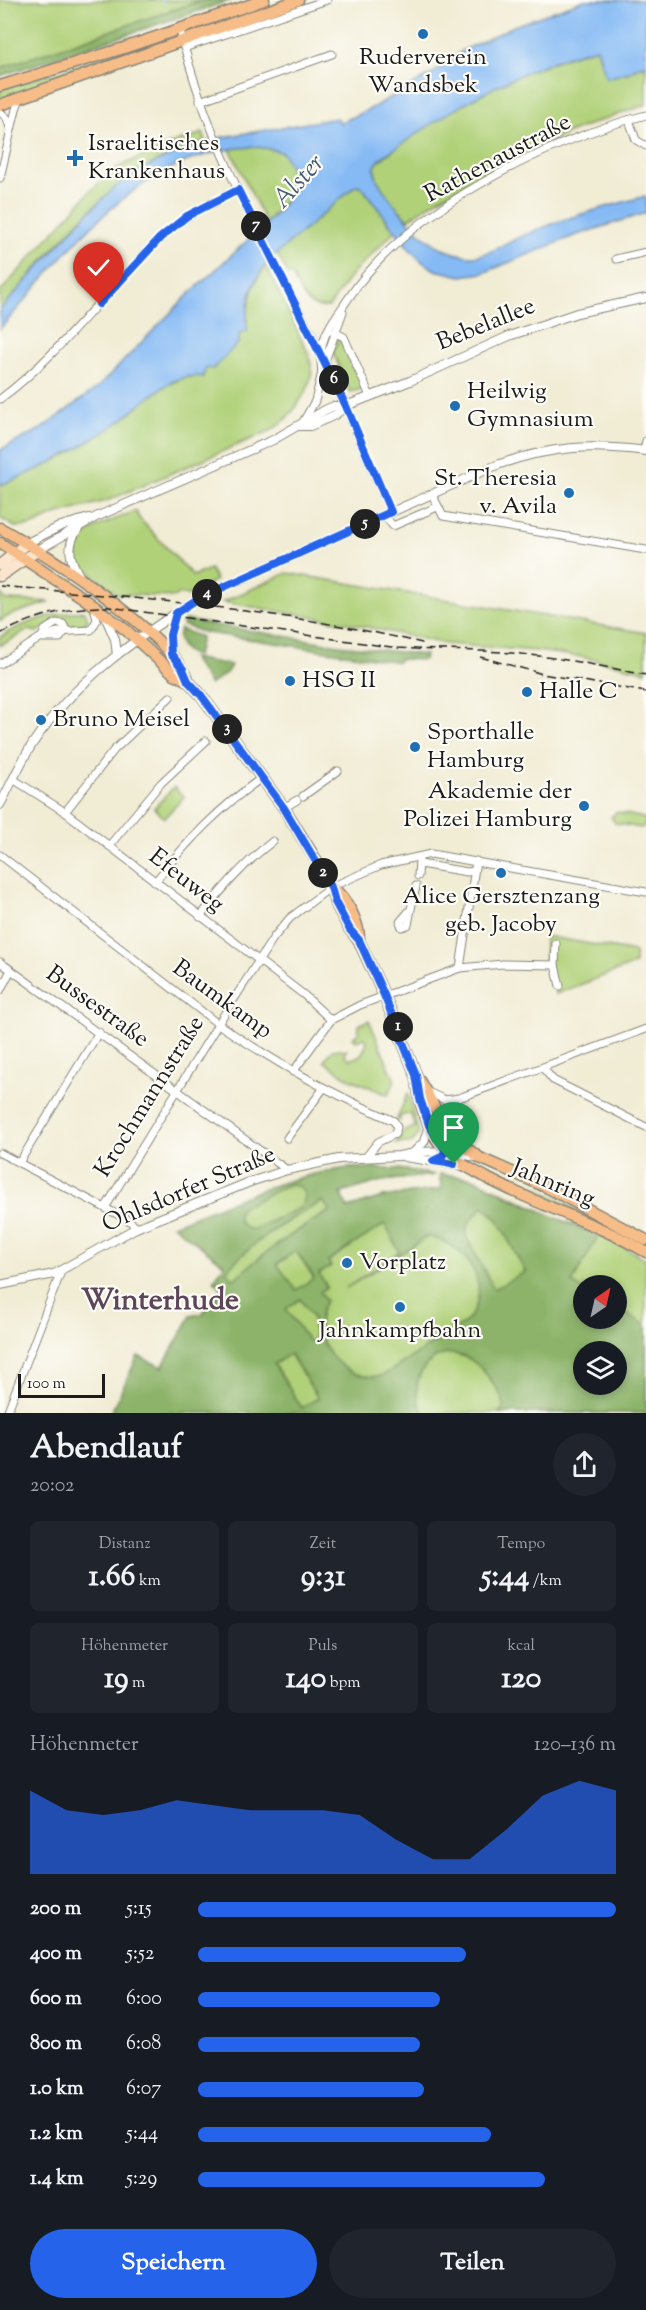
<!DOCTYPE html>
<html lang="de">
<head>
<meta charset="utf-8">
<style>
	:root { --surface:#171b24; --page:#20242c; --text:#f1f3f6; --muted:#9ea1a6; --accent:#2563eb }
	body { margin:0; font-family:"Sorts Mill Goudy",serif; background:var(--page); color:var(--text); height:100vh; display:flex; flex-direction:column; font-size:22px; white-space:nowrap }
	* { box-sizing:border-box; margin:0 }
	p { font-size:20px; color:var(--muted) }
	.icon { flex:none; width:33px; height:33px; fill:none; stroke:currentColor; stroke-width:2; stroke-linecap:round; stroke-linejoin:round }
	.map { position:relative; height:1413px; overflow:hidden }
	.panel { display:flex; flex-direction:column; background:var(--surface); flex:1 }
	.panel>* { flex:none }
	.needle { width:39px; rotate:34deg }
	.controls { position:absolute; left:573px; top:1275px; display:grid; gap:12px }
	.controls a { display:grid; place-items:center; width:54px; height:54px; border-radius:50%; background:var(--surface); box-shadow:0 3px 9px #0003; font-size:30px }
	.scale { position:absolute; left:18px; bottom:15px; width:87px; box-sizing:border-box; padding-left:6px; border:3px solid #1c1c1c; border-top:0; font-size:16px; line-height:21px; white-space:nowrap; color:#1c1c1c; -webkit-text-stroke:4px #fdfcf7; paint-order:stroke }
	.pin { position:absolute; display:grid; place-items:center; width:51px; height:51px; color:#fff; margin:-62px -26px; border-radius:50% 50% 50% 0; rotate:-45deg; box-shadow:0 0 6px #0007 }
	.pin .icon { rotate:45deg }
	.km { position:absolute; width:30px; height:30px; margin:-15px; border-radius:50%; background:#222; color:#fff; font-size:16px; line-height:30px; text-align:center }
	.round { display:grid; place-items:center; flex:none; width:63px; height:63px; border-radius:32px; background:var(--page) }
	.overview { display:flex; align-items:center; justify-content:space-between; height:102px; padding:0 30px }
	h1 { font-size:33px; font-weight:800; line-height:45px }
	.figures { display:grid; grid-template-columns:repeat(3,1fr); gap:9px; height:102px; padding:6px 30px }
	.figures div { display:grid; align-content:center; border-radius:9px; background:var(--page); text-align:center }
	.figures b { font-size:30px; font-weight:800 }
	.figures small { font-size:16px; font-weight:400 }
	.figures p { font-size:16px }
	.chart { height:168px; padding:12px 30px }
	.chart p { display:flex; justify-content:space-between }
	.chart svg { width:100%; height:108px; margin-top:6px; fill:var(--accent); opacity:.7 }
	.primary-button { display:flex; gap:12px; margin-top:auto; padding:12px 30px }
	.primary-button a { flex:1; height:69px; border-radius:36px; background:var(--accent); color:#fff; font-size:24px; font-weight:800; line-height:69px; text-align:center }
	.primary-button a+a { background:var(--page); color:var(--text) }
	ul { padding:0 30px; list-style:none; font-size:20px }
	li { display:grid; grid-template-columns:96px 72px 1fr; align-items:center; height:45px }
	li i { height:15px; border-radius:8px; background:var(--accent) }
	.map>svg:first-child { display:block }
	.green { fill:#b1d179; stroke:#66764a; stroke-width:1.5; fill-rule:evenodd }
	.forest { fill:#8cb369; stroke:#546842; stroke-width:1.5; fill-rule:evenodd }
	.water { fill:#85baf4; stroke:#506b88; stroke-width:1.5 }
	.lines { fill:none; stroke-linecap:round; stroke-linejoin:round }
	.stream { stroke:#85baf4; stroke-width:1.5 }
	.minor-casing { stroke:#868478; stroke-width:9 }
	.tertiary-casing { stroke:#868478; stroke-width:10 }
	.secondary-casing { stroke:#868478; stroke-width:13 }
	.primary-casing { stroke:#868478; stroke-width:13 }
	.minor { stroke:#fff; stroke-width:7 }
	.tertiary { stroke:#fff; stroke-width:8 }
	.secondary { stroke:#fce5cf; stroke-width:10 }
	.primary { stroke:#f7bd88; stroke-width:10 }
	.rail { stroke:#1c1c1c; stroke-width:1.5; stroke-dasharray:9 4.5; stroke-linecap:butt }
	.route-casing { stroke:#fff; stroke-width:12 }
	.route { stroke:#2563eb; stroke-width:8 }
	.poi-dot { fill:#1f6fb2; stroke:#fdfcf7; stroke-width:2 }
	.labels { text-anchor:middle; dominant-baseline:central; stroke-width:4.5; stroke-linejoin:round; paint-order:stroke }
	.poi-label { font-size:24px; fill:#1c1c1c; stroke:#fdfcf7; text-anchor:start }
	.street-label { font-size:24px; fill:#1c1c1c; stroke:#fdfcf7 }
	.water-label { font-size:26px; font-style:italic; fill:#465b72; stroke:#fdfcf7 }
	.district-label { font-size:30px; font-weight:bold; fill:#5c4658; stroke:#fdfcf7 }
</style>
</head>
<body>
<div class="map">
<svg width="646" height="1413" viewBox="0 0 646 1413">
	<rect width="100%" height="100%" fill="#fdfcf7"/>
	<filter id="ink" filterUnits="userSpaceOnUse"><feTurbulence type="fractalNoise" baseFrequency=".0167" numOctaves="2"/><feDisplacementMap in="SourceGraphic" scale="12" xChannelSelector="R" yChannelSelector="G"/><feConvolveMatrix kernelMatrix="1 2 1 2 8 2 1 2 1" color-interpolation-filters="sRGB"/></filter>
	<filter id="wash" filterUnits="userSpaceOnUse"><feTurbulence type="fractalNoise" baseFrequency=".008" numOctaves="4" result="noise"/><feDisplacementMap in="SourceGraphic" scale="24" xChannelSelector="R" yChannelSelector="G"/><feGaussianBlur stdDeviation="1.35" result="paint"/><feColorMatrix in="noise" values="0 0 0 0 0 0 0 0 0 0 0 0 0 0 0 0 0 1.4 0 .05"/><feComposite in="paint" operator="in"/></filter>
	<g filter="url(#wash)">
		<rect width="100%" height="100%" fill="#f1ecd4"/>
		<g class="green">
			<path d="M0,0H225L0,74Z"/>
			<path d="M159,40L160,45L0,102V89Z"/>
			<path d="M597,48L605,75L629,72L640,66H646V105C587,123 532,147 478,177C453,190 430,203 408,220C396,206 372,184 375,165C386,154 399,146 411,137C464,99 534,64 597,48Z"/>
			<path d="M203,133L206,142C109,170 64,239 0,310V292L93,188L117,168L159,148Z"/>
			<path d="M245,146L271,148L283,153L296,177L293,191L266,223L230,149Z"/>
			<path d="M356,185L361,186L395,231L352,274L329,307C306,310 301,293 292,275H288L277,253Z"/>
			<path d="M266,265L309,355L312,372L308,388L296,407L284,421L272,430L109,500L55,515L31,526L15,527L0,518V485C31,474 60,459 88,442C100,435 112,427 123,419C148,400 168,375 203,376L206,368H213L239,342V335L245,331C248,306 250,286 266,265Z"/>
			<path d="M338,338L341,339L364,389L350,392L333,353Z"/>
			<path d="M136,511L139,518L193,576L210,569L216,580L186,596L179,594L174,597L117,594L80,564L75,549C85,526 115,520 136,511Z"/>
			<path d="M287,573L646,633V671L582,657L537,651L446,644L348,623L223,602Z"/>
			<path d="M0,593L6,600L50,602L10,615L0,621Z"/>
			<path d="M85,611L88,620L84,625L68,626L62,620H54L38,632L28,630L0,646V637C25,621 56,613 85,611Z"/>
			<path d="M174,787L184,797L164,818L154,808Z"/>
			<path d="M617,812L643,818L646,821V825L641,828L615,823L611,817Z"/>
			<path d="M545,936L635,952V964L556,994C547,974 544,958 545,936Z"/>
			<path d="M369,1020L395,1081L388,1095L346,1077L324,1061L332,1050L342,1049L345,1051L347,1049L344,1054L349,1059C361,1058 365,1051 367,1040L365,1038L356,1041L353,1038L358,1033L359,1025Z"/>
			<path d="M408,1093L419,1133L412,1143H396L404,1131L415,1127L410,1113L399,1117L400,1121L397,1119Z"/>
			<path d="M462,1158L519,1179L646,1244V1247L605,1224L555,1206L487,1173Z"/>
			<path d="M350,1168L398,1169L435,1175L381,1181L341,1193L348,1208L383,1197L441,1189L440,1174L473,1178L558,1219L597,1233L646,1259V1413H111L138,1356L162,1367L191,1316L202,1314L222,1289L214,1280L225,1265L173,1225C231,1202 288,1175 350,1168ZM584,1286H616V1318H584ZM584,1352H616V1384H584Z"/>
		</g>
		<g class="forest">
			<path d="M202,0H232L0,76V68Z"/>
			<path d="M185,620L339,645L425,655L424,660L399,659L398,662L202,632L183,625Z"/>
			<path d="M180,629L201,637L197,656C184,653 175,643 180,629Z"/>
			<path d="M192,658L231,665L227,672L210,685Z"/>
			<path d="M350,1168L398,1169L435,1175L381,1181L341,1193L348,1208L383,1197L441,1189L440,1174L473,1178L512,1198L598,1236L572,1283L583,1290L584,1318H616L617,1308L646,1325V1413H499L504,1407C503,1395 495,1387 489,1378C452,1325 397,1371 424,1413H111L138,1356L162,1367L191,1316L202,1314L222,1289L214,1280L225,1265L173,1225C231,1202 288,1175 350,1168ZM290,1184L300,1187C306,1194 306,1201 300,1208L254,1229C245,1230 239,1224 238,1215L242,1207ZM323,1201L330,1211C295,1231 264,1252 234,1279L226,1271C253,1241 288,1220 323,1201ZM483,1206L498,1220L525,1272L494,1289L466,1236L468,1224ZM385,1224L399,1252L346,1288L427,1237C467,1242 497,1290 465,1323L384,1375C344,1386 303,1337 326,1301L320,1292L327,1287L319,1274L331,1266L328,1261ZM296,1251L314,1278L296,1290L277,1264ZM300,1299L312,1316L315,1338L309,1342L286,1309ZM584,1352H616V1384H584ZM290,1354L318,1398L302,1408L274,1364Z"/>
		</g>
		<path class="water" d="M584,0H646V66H640L629,72L608,78L605,75L597,48C528,65 460,103 402,144C394,150 378,157 375,167C371,179 397,207 405,217C422,238 446,256 474,256C485,256 506,244 516,239C555,220 605,207 646,196V213L574,236L483,273L461,276L435,270L421,261L407,246L361,186L356,185L268,262C250,285 246,302 247,332H242L239,335V342L213,369L206,368L203,377C171,371 146,402 123,419C112,427 100,435 88,442C60,459 31,474 0,485V450L41,429L98,387L185,298L275,215L293,191L297,180L283,153C261,144 239,147 216,152C120,175 62,259 0,329V310L86,215L115,187L138,171L186,148L223,137L337,118L340,123L370,109L432,74L462,51L514,26Z"/>
		<g class="lines">
			<path class="stream" d="M162,0L164,4"/>
		</g>
	</g>
	<g filter="url(#ink)">
		<g class="lines">
			<defs>
				<g id="minor">
					<path d="M180,30C209,151 270,252 326,362C350,411 367,463 391,512"/>
					<path d="M184,48L327,0"/>
					<path d="M200,101L332,54"/>
					<path d="M0,112L7,118L10,128"/>
					<path d="M629,120L636,140L646,146"/>
					<path d="M0,178L16,109L20,98"/>
					<path d="M616,259L646,252"/>
					<path d="M334,332L344,337L370,396"/>
					<path d="M325,361L343,312"/>
					<path d="M322,374C321,363 320,352 323,342C328,325 339,313 348,299C405,211 547,140 646,115"/>
					<path d="M0,399C61,354 105,290 160,239C182,217 210,204 238,190"/>
					<path d="M303,422L315,401L322,372"/>
					<path d="M644,451L646,441"/>
					<path d="M432,494L443,516L646,550"/>
					<path d="M384,515L393,526L437,507"/>
					<path d="M42,637L45,630L56,623L63,624L66,630"/>
					<path d="M43,638H60L66,630"/>
					<path d="M0,664L40,638L57,632L91,630L97,620L94,607"/>
					<path d="M13,779L65,812L304,995L331,1020"/>
					<path d="M303,796L338,771"/>
					<path d="M284,808L297,800"/>
					<path d="M65,812L114,750L170,697"/>
					<path d="M109,846L161,783L206,741"/>
					<path d="M0,855L218,1024C274,1062 331,1094 394,1121L397,1127L395,1134L378,1142L366,1157"/>
					<path d="M420,864L467,872L474,871"/>
					<path d="M418,876L419,861"/>
					<path d="M155,882C188,840 219,808 263,777"/>
					<path d="M411,909L408,925L402,927L400,922L411,909L416,886"/>
					<path d="M200,917C222,888 244,863 273,841"/>
					<path d="M556,943L555,965L560,986"/>
					<path d="M0,962L287,1170"/>
					<path d="M460,968L476,861"/>
					<path d="M0,991L11,970"/>
					<path d="M543,1068L553,1080L646,1127"/>
					<path d="M293,1072L331,1020L360,1005L460,968L503,964L555,965"/>
					<path d="M428,1092L445,1100L459,1098L646,1029"/>
					<path d="M448,1128L450,1111L459,1098"/>
					<path d="M287,1138L323,1089"/>
					<path d="M0,1153L130,1221L136,1228"/>
					<path d="M19,1163L99,1032"/>
					<path d="M105,1208L218,1024L274,937L290,918L331,887L381,865L431,854L646,892"/>
					<path d="M7,1413L62,1269"/>
				</g>
				<g id="tertiary">
					<path d="M300,426H310L335,415L346,406L410,381L509,336L577,313L646,298"/>
					<path d="M78,529C66,546 69,559 80,577"/>
					<path d="M27,543L61,526L89,518"/>
					<path d="M38,550L96,517L273,440L325,410L334,406H346"/>
					<path d="M104,614L115,639L117,655"/>
					<path d="M172,655L170,635L176,613"/>
					<path d="M0,805C11,784 20,763 33,743C74,681 138,637 199,598L497,465C551,446 590,444 646,451"/>
					<path d="M413,1153L424,1142L429,1125"/>
					<path d="M405,1157L463,1166"/>
					<path d="M0,1285L54,1274L136,1228L250,1182L287,1170L339,1159L399,1156L419,1152L446,1151L476,1157"/>
				</g>
				<g id="secondary">
					<path d="M0,565L27,543"/>
					<path d="M0,576L38,550"/>
				</g>
				<g id="primary">
					<path d="M0,86L124,48L264,0"/>
					<path d="M0,105L298,0"/>
					<path d="M0,528C46,553 171,634 188,681"/>
					<path d="M0,543L82,597L126,630L174,674L188,681L201,695L284,808L324,873L331,887L335,902L350,930L359,941L384,995L416,1075L449,1132L461,1144L480,1158L548,1188L646,1240"/>
					<path d="M332,887C346,898 360,922 359,941"/>
					<path d="M417,1078C419,1103 427,1127 442,1147C454,1161 471,1169 487,1178C539,1206 595,1222 646,1252"/>
				</g>
			</defs>
			<use href="#minor" class="minor-casing"/>
			<use href="#tertiary" class="tertiary-casing"/>
			<use href="#secondary" class="secondary-casing"/>
			<use href="#primary" class="primary-casing"/>
			<use href="#minor" class="minor"/>
			<use href="#tertiary" class="tertiary"/>
			<use href="#secondary" class="secondary"/>
			<use href="#primary" class="primary"/>
			<g class="rail">
				<path d="M0,586C142,598 283,610 422,643"/>
				<path d="M0,634C34,616 70,606 109,607L398,648C426,650 453,650 481,651C537,653 591,664 646,675"/>
				<path d="M480,657L543,674L646,692"/>
			</g>
		</g>
	</g>
	<g class="lines" filter="url(#ink)">
		<defs>
			<path id="route" d="M99,304L160,238L187,216L238,190L346,406L391,512L199,598L176,613L170,635L171,654L183,669L188,681L201,695L284,808L331,887L335,902L350,930L359,940L384,995L416,1075L420,1099L429,1125L446,1151L441,1157L433,1161L454,1164"/>
		</defs>
		<use href="#route" class="route-casing"/>
		<use href="#route" class="route"/>
	</g>
	<g class="poi-dot">
		<circle cx="423" cy="34" r="6"/>
		<path d="M72 149h6v6h6v6h-6v6h-6v-6h-6v-6h6z"/>
		<circle cx="455" cy="406" r="6"/>
		<circle cx="569" cy="493" r="6"/>
		<circle cx="290" cy="681" r="6"/>
		<circle cx="527" cy="692" r="6"/>
		<circle cx="41" cy="720" r="6"/>
		<circle cx="415" cy="747" r="6"/>
		<circle cx="584" cy="806" r="6"/>
		<circle cx="501" cy="873" r="6"/>
		<circle cx="347" cy="1263" r="6"/>
		<circle cx="400" cy="1307" r="6"/>
	</g>
	<g class="labels">
		<g class="poi-label">
			<text x="423" y="58" text-anchor="middle">Ruderverein<tspan x="423" dy="28">Wandsbek</tspan></text>
			<text x="88" y="144">Israelitisches<tspan x="88" dy="28">Krankenhaus</tspan></text>
			<text x="467" y="392">Heilwig<tspan x="467" dy="28">Gymnasium</tspan></text>
			<text x="557" y="479" text-anchor="end">St. Theresia<tspan x="557" dy="28">v. Avila</tspan></text>
			<text x="302" y="681">HSG II</text>
			<text x="539" y="692">Halle C</text>
			<text x="53" y="720">Bruno Meisel</text>
			<text x="427" y="733">Sporthalle<tspan x="427" dy="28">Hamburg</tspan></text>
			<text x="572" y="792" text-anchor="end">Akademie der<tspan x="572" dy="28">Polizei Hamburg</tspan></text>
			<text x="501" y="897" text-anchor="middle">Alice Gersztenzang<tspan x="501" dy="28">geb. Jacoby</tspan></text>
			<text x="359" y="1263">Vorplatz</text>
			<text x="400" y="1331" text-anchor="middle">Jahnkampfbahn</text>
		</g>
		<g class="street-label">
			<text transform="translate(498 159) rotate(-28)">Rathenaustraße</text>
			<text transform="translate(486 325) rotate(-22)">Bebelallee</text>
			<text transform="translate(186 881) rotate(38)">Efeuweg</text>
			<text transform="translate(222 1000) rotate(36)">Baumkamp</text>
			<text transform="translate(97 1007) rotate(36)">Bussestraße</text>
			<text transform="translate(150 1097) rotate(-58)">Krochmannstraße</text>
			<text transform="translate(553 1184) rotate(23)">Jahnring</text>
			<text transform="translate(189 1190) rotate(-23)">Ohlsdorfer Straße</text>
		</g>
		<g class="water-label">
			<text transform="translate(299 182) rotate(-48)">Alster</text>
		</g>
		<g class="district-label">
			<text x="160" y="1301">Winterhude</text>
		</g>
	</g>
</svg>
<div class="controls">
<a><svg class="needle" viewBox="-14 -14 28 28"><path d="M0-13l5 13h-10z" fill="#e53935"/><path d="M0 13l5-13h-10z" fill="#9ea1a6"/></svg></a>
<a><svg class="icon" aria-label="layers" viewBox="0 0 24 24"><path d="M12 4l9 5-9 5-9-5zM3 14l9 5 9-5"/></svg></a>
</div>
<div class="scale">100 m</div>
<div class="pin" style="left:454px;top:1164px;background:#1e9e55"><svg class="icon" aria-label="arrive" viewBox="0 0 24 24"><path d="M6 21V4h12l-3 4 3 4H6"/></svg></div>
<div class="pin" style="left:99px;top:304px;background:#d93025"><svg class="icon" aria-label="check" viewBox="0 0 24 24"><path d="M5 12l5 5 9-10"/></svg></div>
<b class="km" style="left:398px;top:1027px">1</b>
<b class="km" style="left:323px;top:873px">2</b>
<b class="km" style="left:227px;top:729px">3</b>
<b class="km" style="left:207px;top:594px">4</b>
<b class="km" style="left:365px;top:524px">5</b>
<b class="km" style="left:334px;top:380px">6</b>
<b class="km" style="left:256px;top:226px">7</b>
</div>
<section class="panel">
<div class="overview"><div><h1>Abendlauf</h1><p>20:02</p></div><a class="round"><svg class="icon" aria-label="share" viewBox="0 0 24 24"><path d="M12 15V3M7 8l5-5 5 5M5 13v7h14v-7"/></svg></a></div>
<div class="figures">
<div><p>Distanz</p><b>1.66<small> km</small></b></div>
<div><p>Zeit</p><b>9:31</b></div>
<div><p>Tempo</p><b>5:44<small> /km</small></b></div>
</div>
<div class="figures">
<div><p>Höhenmeter</p><b>19<small> m</small></b></div>
<div><p>Puls</p><b>140<small> bpm</small></b></div>
<div><p>kcal</p><b>120</b></div>
</div>
<div class="chart"><p><span>Höhenmeter</span>120–136 m</p>
<svg viewBox="0 0 160 44" preserveAspectRatio="none"><path d="M0 44V10L10 18L20 20L30 18L40 14L50 16L60 18L70 18L80 18L90 20L100 30L110 38L120 38L130 26L140 12L150 6L160 10V44z"/></svg>
</div>
<ul>
<li><b>200 m</b>5:15<i style="width:100%"></i></li>
<li><b>400 m</b>5:52<i style="width:64%"></i></li>
<li><b>600 m</b>6:00<i style="width:58%"></i></li>
<li><b>800 m</b>6:08<i style="width:53%"></i></li>
<li><b>1.0 km</b>6:07<i style="width:54%"></i></li>
<li><b>1.2 km</b>5:44<i style="width:70%"></i></li>
<li><b>1.4 km</b>5:29<i style="width:83%"></i></li>
</ul>
<div class="primary-button"><a>Speichern</a><a>Teilen</a></div>
</section>
</body>
</html>
